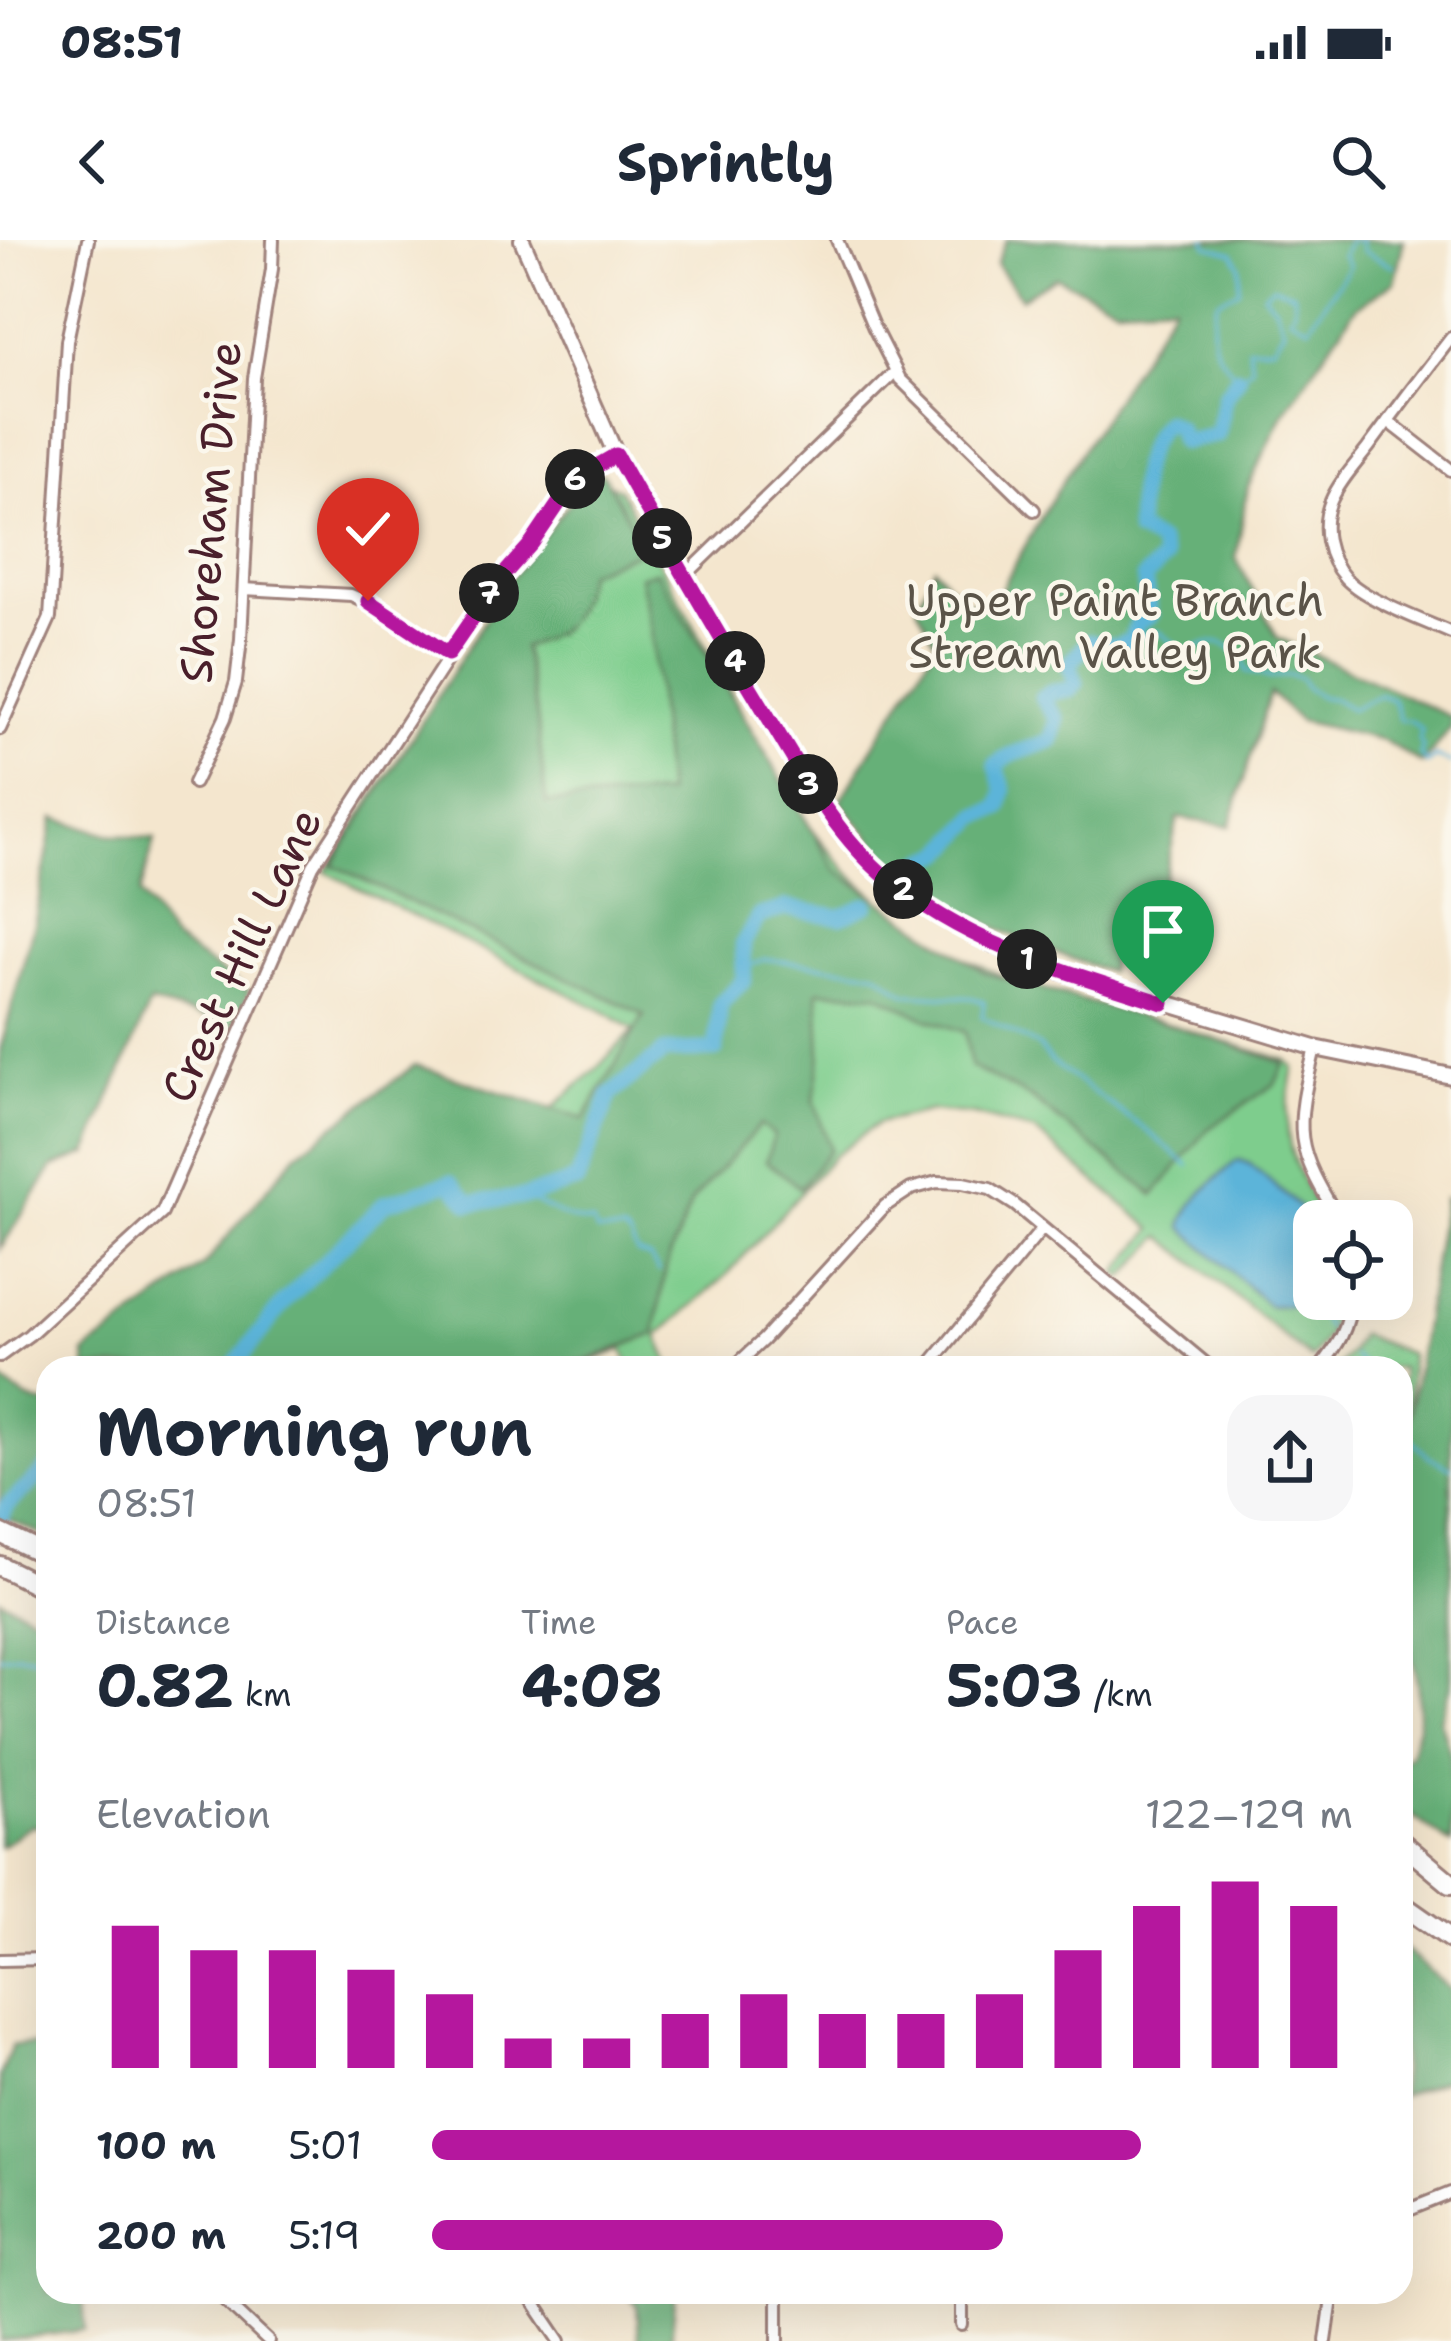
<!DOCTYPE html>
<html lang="en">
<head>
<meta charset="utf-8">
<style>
	:root { --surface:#fff; --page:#f6f6f7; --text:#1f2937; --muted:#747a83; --accent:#b5179e }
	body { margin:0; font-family:"Shantell Sans",sans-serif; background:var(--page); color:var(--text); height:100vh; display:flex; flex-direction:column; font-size:45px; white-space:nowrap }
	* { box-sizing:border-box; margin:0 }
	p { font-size:39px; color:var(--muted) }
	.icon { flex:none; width:66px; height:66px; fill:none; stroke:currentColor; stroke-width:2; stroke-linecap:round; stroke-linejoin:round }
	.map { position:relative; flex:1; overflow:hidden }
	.panel { position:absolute; left:36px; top:1116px; width:1377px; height:948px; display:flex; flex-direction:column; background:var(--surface); border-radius:36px; box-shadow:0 12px 48px #0002 }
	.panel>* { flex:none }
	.fabs { position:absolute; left:1293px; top:960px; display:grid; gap:24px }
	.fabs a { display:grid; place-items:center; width:120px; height:120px; border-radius:24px; background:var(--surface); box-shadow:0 12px 48px #0002; font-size:60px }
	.pin { position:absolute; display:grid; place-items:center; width:102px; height:102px; color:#fff; margin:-123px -51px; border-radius:50% 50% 50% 0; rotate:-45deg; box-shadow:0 0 12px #0007 }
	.pin .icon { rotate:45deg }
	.km { position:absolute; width:60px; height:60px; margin:-30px; border-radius:50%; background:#222; color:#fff; font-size:33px; line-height:60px; text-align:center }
	.round { display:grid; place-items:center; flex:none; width:126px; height:126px; border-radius:36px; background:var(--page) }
	.overview { display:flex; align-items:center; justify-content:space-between; height:204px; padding:0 60px }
	h1 { font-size:66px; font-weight:700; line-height:90px }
	.figures { display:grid; grid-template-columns:repeat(3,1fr); gap:18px; height:204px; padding:12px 60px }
	.figures div { display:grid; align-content:center }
	.figures b { font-size:60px; font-weight:700 }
	.figures small { font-size:33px; font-weight:400 }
	.figures p { font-size:33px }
	.chart { height:336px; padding:24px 60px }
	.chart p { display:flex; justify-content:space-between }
	.chart svg { width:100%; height:216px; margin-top:12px; stroke:var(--accent); stroke-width:6 }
	ul { padding:0 60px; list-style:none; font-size:39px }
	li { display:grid; grid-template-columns:192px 144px 1fr; align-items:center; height:90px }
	li i { height:30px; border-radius:15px; background:var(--accent) }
	.status { display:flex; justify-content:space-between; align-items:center; height:84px; padding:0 60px; background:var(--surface); direction:ltr }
	.status svg { height:33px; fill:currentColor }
	header { display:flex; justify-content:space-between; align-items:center; height:156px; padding:0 60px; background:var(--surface); font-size:54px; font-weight:700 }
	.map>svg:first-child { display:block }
	.green { fill:#7ecd8d; stroke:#64765c; stroke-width:3 }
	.forest { fill:#66b078; stroke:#586852; stroke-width:3 }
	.water { fill:#5cb4d9; stroke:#536a82; stroke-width:3 }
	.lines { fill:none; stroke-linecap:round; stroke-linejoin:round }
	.stream { stroke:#5cb4d9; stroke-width:3 }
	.river { stroke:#5cb4d9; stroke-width:16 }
	.street-casing { stroke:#9f827c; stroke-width:16 }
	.secondary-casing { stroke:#9f827c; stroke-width:20 }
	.highway-casing { stroke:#9f827c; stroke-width:24 }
	.street { stroke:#fff; stroke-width:10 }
	.secondary { stroke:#fff; stroke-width:14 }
	.highway { stroke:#fff; stroke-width:18 }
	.route-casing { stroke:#fff; stroke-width:24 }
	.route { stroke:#b5179e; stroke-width:15 }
	.labels { text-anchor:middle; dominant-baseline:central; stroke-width:9; stroke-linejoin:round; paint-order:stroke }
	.street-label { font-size:45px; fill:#4a1f2b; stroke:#fbf7ec }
	.park-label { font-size:45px; fill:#5a5348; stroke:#fbf7ec }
</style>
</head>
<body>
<div class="status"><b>08:51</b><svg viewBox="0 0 49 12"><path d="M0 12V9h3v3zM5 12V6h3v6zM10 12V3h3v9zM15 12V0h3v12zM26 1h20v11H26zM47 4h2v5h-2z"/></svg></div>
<header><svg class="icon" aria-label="back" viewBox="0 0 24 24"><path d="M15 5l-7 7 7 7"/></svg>Sprintly<svg class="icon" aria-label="search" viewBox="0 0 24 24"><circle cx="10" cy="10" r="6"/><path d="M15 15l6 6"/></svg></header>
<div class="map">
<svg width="1451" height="2101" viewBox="0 0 1451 2101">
	<rect width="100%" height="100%" fill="#fbf7ec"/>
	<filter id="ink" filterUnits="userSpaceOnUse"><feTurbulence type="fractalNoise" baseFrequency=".00833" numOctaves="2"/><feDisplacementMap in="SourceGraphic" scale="24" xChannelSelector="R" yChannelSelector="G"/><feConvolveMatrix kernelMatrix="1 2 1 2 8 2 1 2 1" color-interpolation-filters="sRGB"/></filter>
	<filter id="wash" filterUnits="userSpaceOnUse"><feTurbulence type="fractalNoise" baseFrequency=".004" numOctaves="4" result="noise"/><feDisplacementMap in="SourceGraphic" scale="48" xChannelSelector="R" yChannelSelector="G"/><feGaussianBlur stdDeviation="2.7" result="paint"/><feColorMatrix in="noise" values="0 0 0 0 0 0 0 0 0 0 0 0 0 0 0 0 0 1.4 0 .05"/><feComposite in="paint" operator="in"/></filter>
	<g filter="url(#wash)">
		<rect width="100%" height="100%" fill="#f4e6ce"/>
		<g class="green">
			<path d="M598,239L619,249L751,489L810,587L846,630L893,672L947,710L1007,738L1287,820L1294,828C1279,898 1290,920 1324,981H1314V1059H1337L1329,1094L1311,1119L1162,996L1124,1038L1117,1033L1153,989L1036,892L974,875L932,871L878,883L833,916L726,1036L658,1096L672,1128H630L623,1109L583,1125L482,1119L465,1128H111L474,939L597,828L634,790L605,772L326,632L502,357Z"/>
			<path d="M1360,1094L1410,1114L1408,1212L1401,1204V1128H1337L1351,1111Z"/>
		</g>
		<g class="forest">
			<path d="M1006,0H1404L1394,42L1356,67L1282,176L1248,247L1236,318L1277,397L1451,477V488L1422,524L1383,500L1299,481L1270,453L1230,586L1178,578L1161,654L1147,687L1116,686L1109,732C1034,706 956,677 896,624C875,606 858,582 840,561L936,404L917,366L934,327L963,361L993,364L1045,270L1174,63L1116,66L1056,37L1021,58L996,24Z"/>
			<path d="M603,234L645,309L587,332C573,378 573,391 523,407L537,477L546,563L666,554L651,389L640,336L656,331L836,630L986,733L1178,787L1285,823L1275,844L1208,889L1154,955L1031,858L971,827L965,792L927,779L878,754L818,751L821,815L814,860L830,909L800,948L766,921L774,895L760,885L692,961L666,1026L655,1094L586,1121L452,1128H86L85,1113L204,1025L296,914L415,825L584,879L644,775L333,625L510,339L589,237Z"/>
			<path d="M54,578L108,594L155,599L140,654L172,699L249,751L235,786L150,763L87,914L53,927L0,1009V811L35,680Z"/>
			<path d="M1444,958L1451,959V1445L1440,1480L1451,1516V1604L1401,1568V1521L1410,1515L1418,1485V1447L1403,1375L1406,1197Z"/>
			<path d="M0,1139C12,1150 32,1164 48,1164V1298L0,1275Z"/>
			<path d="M0,1359L48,1383V1588L31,1585L0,1607Z"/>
			<path d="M1401,1706L1451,1750V1837L1401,1856Z"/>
			<path d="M12,1805H48V2052H87L83,2055L85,2090L0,2101V1837Z"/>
			<path d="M626,2052H676L671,2101H639L637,2065Z"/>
		</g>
		<path class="water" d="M1240,920L1250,924L1298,966L1312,986L1314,990V1044L1292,1065L1269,1066L1182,987C1187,962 1217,939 1236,921Z"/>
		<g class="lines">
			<g class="stream">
				<path d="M1206,0L1208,6L1233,13L1240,26L1239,50L1217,61C1208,101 1211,108 1238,137L1252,127L1248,107L1273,106L1284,88L1275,67L1263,54L1273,46L1294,53V70L1289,76L1309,87C1320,65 1337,48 1349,26L1342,15L1350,0"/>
				<path d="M1354,2L1361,1L1362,11L1393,26"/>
				<path d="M1130,401L1158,391L1185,412C1212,400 1222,397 1244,419L1246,431L1271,438L1289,435L1300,438L1307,449L1321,457L1334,459L1351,469L1379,455L1393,460L1400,480H1410L1422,490L1419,499L1423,507L1420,515L1427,524L1435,517L1451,523"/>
				<path d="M744,729L764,719L876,732L907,754L973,758L984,762L982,777L1038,806L1051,822L1146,890L1189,926"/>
				<path d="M525,957C547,969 568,981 593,983L597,992H624L631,999L637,1013L650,1018L659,1031"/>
				<path d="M1306,1053L1327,1088"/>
				<path d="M1353,1116L1366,1128"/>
				<path d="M1401,1189L1429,1217L1451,1227"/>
				<path d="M0,1417L19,1414L48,1419"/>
			</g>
			<g class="river">
				<path d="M904,630L944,613L978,576L1000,568L1004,550L996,525L1011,515L1052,500L1057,479L1042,457L1050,452L1070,450L1076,443L1069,424L1089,402L1116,406L1130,401L1137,384L1150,376L1144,338L1164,319L1159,303L1137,291C1138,251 1136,213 1165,181L1177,188L1182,202L1217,195L1225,156L1238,137"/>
				<path d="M233,1128L285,1061L385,963L450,942L470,963L525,957L577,941L610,855L664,812L716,810L720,764L744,740L743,703L759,676L786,668L840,677L867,665"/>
				<path d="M0,1279L8,1265L48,1228"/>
			</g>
		</g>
	</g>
	<g filter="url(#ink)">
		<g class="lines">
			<defs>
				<g id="street">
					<path d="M837,0L873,86L900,139L1034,270"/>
					<path d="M1451,98C1423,134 1395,171 1368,208C1355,225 1339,242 1331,261C1320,287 1327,318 1345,338C1365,360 1422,380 1451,393"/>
					<path d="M1388,181L1451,230"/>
					<path d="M684,337L896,131"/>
					<path d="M244,349L351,355L380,368L449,414"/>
					<path d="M0,489L50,378L67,101L88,0"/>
					<path d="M194,543L225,478L236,442L241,399L254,138L272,29L273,0"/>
					<path d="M1315,808C1294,894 1294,905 1340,981"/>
					<path d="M0,1116L29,1095L162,973L313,626L498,341L532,303L576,239L616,215"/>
					<path d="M733,1128L763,1100L885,966L911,949L937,942L963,943L990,949L1015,965L1211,1128"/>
					<path d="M927,1128L1042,989"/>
					<path d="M1320,1128C1338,1105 1349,1089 1351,1059"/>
					<path d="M0,1720L48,1719"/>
					<path d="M1401,1973L1451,1953"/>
					<path d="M216,2052L268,2101"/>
					<path d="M527,2052L560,2101"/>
					<path d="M778,2052V2101"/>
					<path d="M962,2085V2052"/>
					<path d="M1326,2101L1333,2052"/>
				</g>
				<path id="secondary" d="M522,0L616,215L684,337L811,548L861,612L889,640L943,677L995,705L1044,726L1315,808L1451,836"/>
				<g id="highway">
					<path d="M0,1293L48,1316"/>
					<path d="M0,1326L48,1350"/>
					<path d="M1401,1602L1451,1644"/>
					<path d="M1401,1664L1451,1699"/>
				</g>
			</defs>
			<use href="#street" class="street-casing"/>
			<use href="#secondary" class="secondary-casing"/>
			<use href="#highway" class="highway-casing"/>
			<use href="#street" class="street"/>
			<use href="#secondary" class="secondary"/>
			<use href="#highway" class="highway"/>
		</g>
	</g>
	<g class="lines" filter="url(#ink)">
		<defs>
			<path id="route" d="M368,361L448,414L498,341L532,303L576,238L616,215C664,301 713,386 764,470C800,529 834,594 888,639C970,706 1065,731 1163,763"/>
		</defs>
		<use href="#route" class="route-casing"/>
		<use href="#route" class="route"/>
	</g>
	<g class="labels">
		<g class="street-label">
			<text transform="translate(210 272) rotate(-85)">Shoreham Drive</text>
			<text transform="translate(241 715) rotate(-65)">Crest Hill Lane</text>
		</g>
		<g class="park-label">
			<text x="1115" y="360">Upper Paint Branch<tspan x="1115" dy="52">Stream Valley Park</tspan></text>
		</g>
	</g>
</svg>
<div class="fabs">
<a><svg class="icon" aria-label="locate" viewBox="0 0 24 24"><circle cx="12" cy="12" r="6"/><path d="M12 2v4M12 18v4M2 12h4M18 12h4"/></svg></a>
</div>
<div class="pin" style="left:1163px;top:763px;background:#1e9e55"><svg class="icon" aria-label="arrive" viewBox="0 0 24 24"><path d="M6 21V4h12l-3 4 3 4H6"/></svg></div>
<div class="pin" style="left:368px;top:361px;background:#d93025"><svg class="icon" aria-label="check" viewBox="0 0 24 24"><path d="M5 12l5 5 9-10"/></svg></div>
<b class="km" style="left:1027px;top:719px">1</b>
<b class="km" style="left:903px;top:649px">2</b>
<b class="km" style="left:808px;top:544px">3</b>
<b class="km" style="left:735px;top:421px">4</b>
<b class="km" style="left:662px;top:298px">5</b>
<b class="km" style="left:575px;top:239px">6</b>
<b class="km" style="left:489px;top:353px">7</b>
<section class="panel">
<div class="overview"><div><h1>Morning run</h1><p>08:51</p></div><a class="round"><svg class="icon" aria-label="share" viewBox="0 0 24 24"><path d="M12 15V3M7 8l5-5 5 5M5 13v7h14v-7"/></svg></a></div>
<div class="figures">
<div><p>Distance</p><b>0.82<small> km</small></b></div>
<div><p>Time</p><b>4:08</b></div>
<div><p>Pace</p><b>5:03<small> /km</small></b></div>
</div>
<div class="chart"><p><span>Elevation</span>122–129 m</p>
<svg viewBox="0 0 160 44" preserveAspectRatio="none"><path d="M5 44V15M15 44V20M25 44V20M35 44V24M45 44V29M55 44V38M65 44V38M75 44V33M85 44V29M95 44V33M105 44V33M115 44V29M125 44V20M135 44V11M145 44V6M155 44V11"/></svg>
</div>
<ul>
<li><b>100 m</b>5:01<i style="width:77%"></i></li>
<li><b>200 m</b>5:19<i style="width:62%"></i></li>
</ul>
</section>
</div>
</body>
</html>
